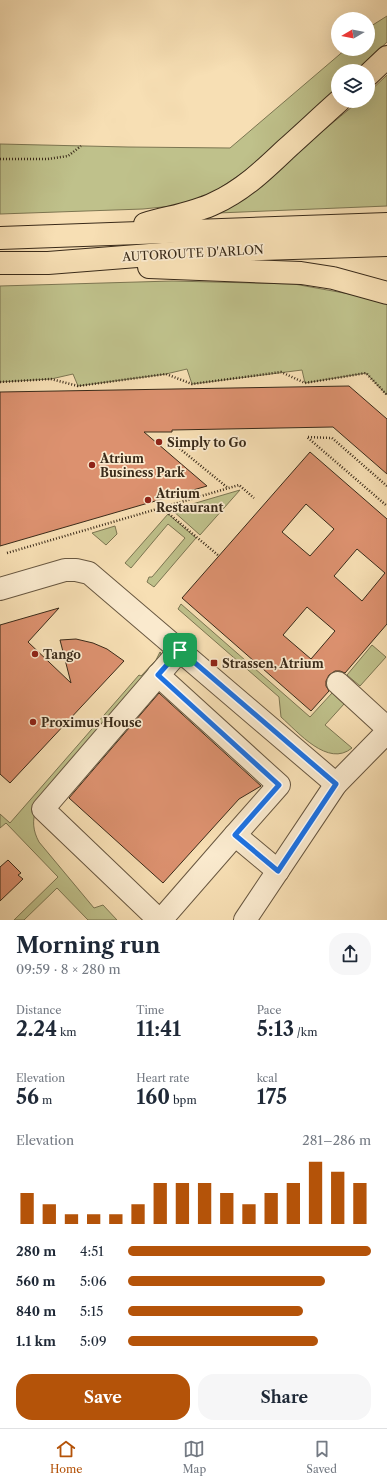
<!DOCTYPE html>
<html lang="en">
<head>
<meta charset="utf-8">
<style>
	:root { --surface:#fff; --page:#f6f6f7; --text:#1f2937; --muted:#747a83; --line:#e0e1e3; --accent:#b45309 }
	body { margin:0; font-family:"Libre Caslon Text",serif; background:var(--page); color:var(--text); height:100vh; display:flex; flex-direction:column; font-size:15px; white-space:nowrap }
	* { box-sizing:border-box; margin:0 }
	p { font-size:13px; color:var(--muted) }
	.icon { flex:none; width:22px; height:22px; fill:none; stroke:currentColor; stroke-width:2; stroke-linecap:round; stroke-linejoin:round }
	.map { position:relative; height:920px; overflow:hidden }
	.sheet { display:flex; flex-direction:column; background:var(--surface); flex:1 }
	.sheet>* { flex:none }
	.needle { width:26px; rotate:260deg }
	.buttons { position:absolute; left:331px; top:12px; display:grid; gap:8px }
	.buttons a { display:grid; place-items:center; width:44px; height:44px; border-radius:50%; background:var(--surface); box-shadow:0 4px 16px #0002; font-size:20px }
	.pin { position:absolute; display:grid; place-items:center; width:34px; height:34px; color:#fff; margin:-17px; border-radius:8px; box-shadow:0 2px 6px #0006 }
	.round { display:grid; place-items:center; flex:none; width:42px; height:42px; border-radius:16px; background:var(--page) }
	.head { display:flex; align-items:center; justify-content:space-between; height:68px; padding:0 16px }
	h1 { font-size:22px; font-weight:800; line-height:30px }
	.stats { display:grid; grid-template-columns:repeat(3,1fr); gap:6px; height:68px; padding:4px 16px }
	.stats div { display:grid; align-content:center }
	.stats b { font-size:20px; font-weight:800 }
	.stats small { font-size:11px; font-weight:400 }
	.stats p { font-size:11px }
	.chart { height:112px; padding:8px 16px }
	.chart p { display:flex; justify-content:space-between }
	.chart svg { width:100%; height:72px; margin-top:4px; stroke:var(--accent); stroke-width:6 }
	.action { display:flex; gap:8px; margin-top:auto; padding:8px 16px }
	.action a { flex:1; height:46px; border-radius:16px; background:var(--accent); color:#fff; font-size:16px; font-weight:800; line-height:46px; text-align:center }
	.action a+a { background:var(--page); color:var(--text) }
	ul { padding:0 16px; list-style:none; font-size:13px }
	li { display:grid; grid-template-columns:64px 48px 1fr; align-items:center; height:30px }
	li i { height:10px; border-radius:5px; background:var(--accent) }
	.dock { display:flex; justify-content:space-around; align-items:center; height:56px; border-top:1px solid var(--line); background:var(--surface); font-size:11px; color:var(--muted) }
	.dock a { display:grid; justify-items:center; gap:2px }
	.dock .selected { color:var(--accent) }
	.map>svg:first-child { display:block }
	.green { fill:#bfc18b; stroke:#7c7652 }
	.building { fill:#dc916f; stroke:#392a19; fill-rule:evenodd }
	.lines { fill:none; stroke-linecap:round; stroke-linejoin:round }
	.minor-casing { stroke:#685740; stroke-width:24 }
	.highway-casing { stroke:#392a19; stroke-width:24 }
	.path { stroke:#392a19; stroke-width:2.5; stroke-dasharray:1 2; stroke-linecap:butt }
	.minor { stroke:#faeace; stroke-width:22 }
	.highway { stroke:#f7dfb4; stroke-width:22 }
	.route-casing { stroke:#fff; stroke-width:8 }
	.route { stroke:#1a73e8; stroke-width:5 }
	.poi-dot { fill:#8f2418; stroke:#faeace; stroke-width:1.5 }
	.labels { text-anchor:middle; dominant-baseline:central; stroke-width:3.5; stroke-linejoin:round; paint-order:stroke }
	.street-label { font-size:12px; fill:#392a19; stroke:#faeace }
	.poi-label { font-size:12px; font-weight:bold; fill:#392a19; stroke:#faeace; text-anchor:start }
</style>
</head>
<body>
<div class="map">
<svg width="387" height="920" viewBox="0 0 387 920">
	<rect width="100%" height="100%" fill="#f7dfb4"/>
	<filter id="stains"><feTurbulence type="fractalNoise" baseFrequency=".005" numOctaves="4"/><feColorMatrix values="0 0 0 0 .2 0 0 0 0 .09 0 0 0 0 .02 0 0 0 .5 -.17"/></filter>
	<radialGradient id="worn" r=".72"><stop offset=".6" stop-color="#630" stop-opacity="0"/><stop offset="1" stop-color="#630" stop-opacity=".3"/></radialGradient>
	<g class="green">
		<path d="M387,16V42L356,71H338V87L254,165L211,194L182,205L143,209L0,214V144L128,147L230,148L346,49H368V28Z"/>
		<path d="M387,75V206L218,213L266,178L359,101H368V93Z"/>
		<path d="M172,281L294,284L355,295L387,304V395L366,373L305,383L302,370L192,384L187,369L166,374L78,386L73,374L51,379L0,382V286Z"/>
		<path d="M240,490L200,535L172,510Z"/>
		<path d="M168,514L196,538L154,587L147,582L149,577H152L185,538L168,524L131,568L125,563Z"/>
		<path d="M115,526L117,534L106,545L92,533Z"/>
		<path d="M181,604L310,717L332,693L344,704L325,725L352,748C328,768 298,732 281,717L279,697L178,609Z"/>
		<path d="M372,645L386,657L360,686L347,675Z"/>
		<path d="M160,652L161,653L160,658L36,809C32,821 33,831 39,842L94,908L103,905L117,920H88L57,888L24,920H14L58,877L6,823L0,828V814L10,823L139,675L141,676L156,660Z"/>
	</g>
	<g class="building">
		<path d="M349,386L387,419V474L333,427L172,430V432H144L207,486L0,546V392Z"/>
		<path d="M310,452L387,519V624L345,673L340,671H335L329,675L326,681V686L329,691L311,711L182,598ZM306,504L334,529L310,556L282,532ZM357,549L385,573L362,601L334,576ZM307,607L335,631L311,659L283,635Z"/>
		<path d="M59,608L28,642L71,683L60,640L76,639L93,643L107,649L124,661L10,783L0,774V625Z"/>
		<path d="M159,693L261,786L239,799L163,883L69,798Z"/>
		<path d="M8,860L21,873L18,875L23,879L0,901V867Z"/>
	</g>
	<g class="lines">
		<defs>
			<g id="minor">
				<path d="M0,589L65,570H76L89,573L336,784"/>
				<path d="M158,675L279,785L235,835"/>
				<path d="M338,683L387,728"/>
				<path d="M159,920L43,809L180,650"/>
				<path d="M161,920L235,835L278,871"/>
				<path d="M245,920L336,784L387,732"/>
			</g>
			<g id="highway">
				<path d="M368,75L387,57"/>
				<path d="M145,224C168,217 193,214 215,203C242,191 264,170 285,150C303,134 321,117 339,101"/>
				<path d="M0,238L387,224"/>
				<path d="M0,263H48L201,251L387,245"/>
				<path d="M149,267L301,273L333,278L387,293"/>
			</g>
		</defs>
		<use href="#minor" class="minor-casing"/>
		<use href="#highway" class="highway-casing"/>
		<g class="path">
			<path d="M0,159H48L68,156L81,146"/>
			<path d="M0,382L51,379L78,386L166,374L192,384L281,372L305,383L366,373L387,395"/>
			<path d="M168,439L228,488"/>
			<path d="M387,486L332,438L307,437L387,506"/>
			<path d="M162,508L219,556"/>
			<path d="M7,553L239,485L254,498"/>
		</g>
		<use href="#minor" class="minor"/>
		<use href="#highway" class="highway"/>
	</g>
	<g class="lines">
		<defs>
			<path id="route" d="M180,650L336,784L278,871L235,835L279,785L158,675Z"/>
		</defs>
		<use href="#route" class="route-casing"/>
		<use href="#route" class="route"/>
	</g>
	<g class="poi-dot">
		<circle cx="159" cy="442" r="4"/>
		<circle cx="92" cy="465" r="4"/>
		<circle cx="148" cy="500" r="4"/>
		<circle cx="35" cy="654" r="4"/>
		<rect x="210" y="659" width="8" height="8" rx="2"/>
		<circle cx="33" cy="722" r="4"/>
	</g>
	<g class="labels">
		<g class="street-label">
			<text transform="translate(193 253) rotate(-3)">AUTOROUTE D'ARLON</text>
		</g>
		<g class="poi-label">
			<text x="167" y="442">Simply to Go</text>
			<text x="100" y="458">Atrium<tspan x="100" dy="14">Business Park</tspan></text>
			<text x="156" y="493">Atrium<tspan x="156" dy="14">Restaurant</tspan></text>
			<text x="43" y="654">Tango</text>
			<text x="222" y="663">Strassen, Atrium</text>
			<text x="41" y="722">Proximus House</text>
		</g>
	</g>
	<rect width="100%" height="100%" filter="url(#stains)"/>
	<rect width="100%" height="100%" fill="url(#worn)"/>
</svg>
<div class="buttons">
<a><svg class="needle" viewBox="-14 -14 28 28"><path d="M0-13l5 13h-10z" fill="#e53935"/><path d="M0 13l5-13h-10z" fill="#747a83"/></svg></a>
<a><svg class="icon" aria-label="layers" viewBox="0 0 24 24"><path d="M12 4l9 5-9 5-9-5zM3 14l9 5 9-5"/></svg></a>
</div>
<div class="pin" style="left:180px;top:650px;background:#1e9e55"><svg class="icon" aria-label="arrive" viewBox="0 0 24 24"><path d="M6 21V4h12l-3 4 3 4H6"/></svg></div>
</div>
<section class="sheet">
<div class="head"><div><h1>Morning run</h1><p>09:59 · 8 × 280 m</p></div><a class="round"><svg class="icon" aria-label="share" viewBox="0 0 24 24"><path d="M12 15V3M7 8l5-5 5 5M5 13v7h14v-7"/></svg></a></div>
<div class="stats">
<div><p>Distance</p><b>2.24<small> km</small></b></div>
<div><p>Time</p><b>11:41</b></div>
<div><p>Pace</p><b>5:13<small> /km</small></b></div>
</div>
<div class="stats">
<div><p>Elevation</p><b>56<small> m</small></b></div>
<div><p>Heart rate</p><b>160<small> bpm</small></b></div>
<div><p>kcal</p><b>175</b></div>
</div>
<div class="chart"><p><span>Elevation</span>281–286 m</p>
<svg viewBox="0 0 160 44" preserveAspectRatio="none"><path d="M5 44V25M15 44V32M25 44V38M35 44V38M45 44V38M55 44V32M65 44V19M75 44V19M85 44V19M95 44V25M105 44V32M115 44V25M125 44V19M135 44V6M145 44V12M155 44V19"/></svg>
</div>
<ul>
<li><b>280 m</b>4:51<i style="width:100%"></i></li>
<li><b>560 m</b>5:06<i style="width:81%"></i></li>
<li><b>840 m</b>5:15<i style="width:72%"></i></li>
<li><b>1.1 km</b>5:09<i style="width:78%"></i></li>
</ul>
<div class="action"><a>Save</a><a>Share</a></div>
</section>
<nav class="dock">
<a class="selected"><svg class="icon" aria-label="home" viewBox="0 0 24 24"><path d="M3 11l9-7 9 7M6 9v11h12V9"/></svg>Home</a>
<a><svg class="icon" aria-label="map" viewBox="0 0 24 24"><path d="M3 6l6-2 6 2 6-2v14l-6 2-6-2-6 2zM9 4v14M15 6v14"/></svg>Map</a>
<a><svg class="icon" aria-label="saved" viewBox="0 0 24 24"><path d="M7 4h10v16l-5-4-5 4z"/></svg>Saved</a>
</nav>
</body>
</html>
